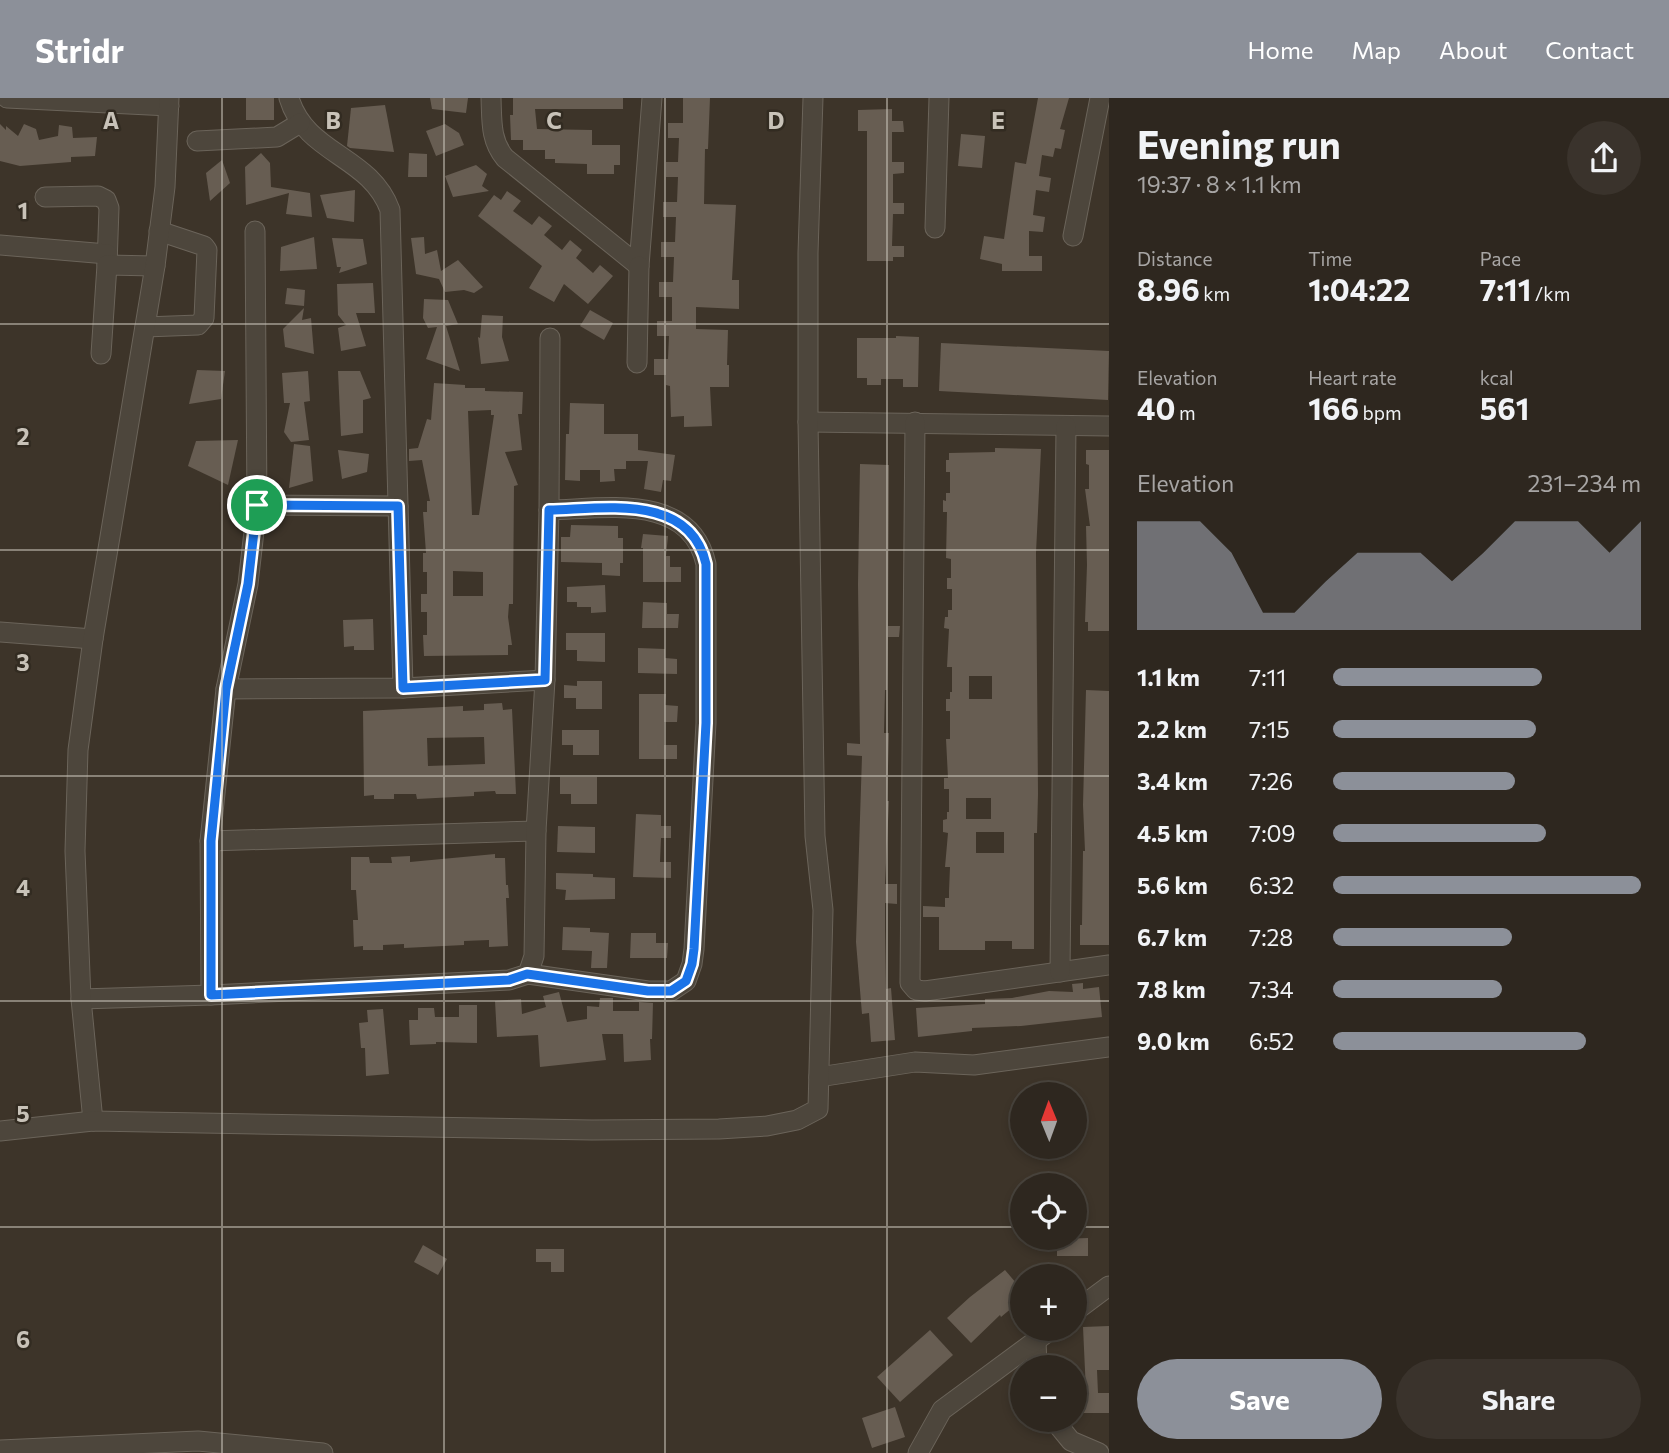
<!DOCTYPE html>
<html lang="en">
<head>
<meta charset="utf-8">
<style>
	:root { --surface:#2e271f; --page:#3a332c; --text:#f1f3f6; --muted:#a7a5a4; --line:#49443d; --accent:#8c9099 }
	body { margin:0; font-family:Commissioner,sans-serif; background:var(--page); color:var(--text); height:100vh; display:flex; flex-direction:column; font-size:26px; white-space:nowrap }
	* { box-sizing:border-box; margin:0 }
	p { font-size:23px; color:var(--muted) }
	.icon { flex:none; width:38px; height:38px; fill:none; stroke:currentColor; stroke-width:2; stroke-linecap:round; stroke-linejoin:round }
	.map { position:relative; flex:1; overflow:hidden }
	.panel { display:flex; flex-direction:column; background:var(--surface); width:560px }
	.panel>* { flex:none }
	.needle { width:46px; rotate:359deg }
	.controls { position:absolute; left:1010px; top:984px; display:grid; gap:14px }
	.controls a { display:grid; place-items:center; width:77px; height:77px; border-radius:50%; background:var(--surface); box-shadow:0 4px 10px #0003,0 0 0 2px var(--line); font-size:35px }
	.pin { position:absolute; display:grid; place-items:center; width:60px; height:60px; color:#fff; margin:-30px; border:4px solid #fff; border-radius:50%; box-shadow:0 2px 7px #0007 }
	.round { display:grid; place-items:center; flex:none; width:74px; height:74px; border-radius:37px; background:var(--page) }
	.headline { display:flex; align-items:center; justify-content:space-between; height:119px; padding:0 28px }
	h1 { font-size:38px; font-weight:700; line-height:52px }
	.figures { display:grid; grid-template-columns:repeat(3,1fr); gap:10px; height:119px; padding:7px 28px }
	.figures div { display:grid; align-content:center }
	.figures b { font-size:30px; font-weight:700 }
	.figures small { font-size:19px; font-weight:400 }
	.figures p { font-size:19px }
	.chart { height:196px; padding:14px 28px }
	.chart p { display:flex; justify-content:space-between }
	.chart svg { width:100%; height:126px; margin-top:7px; fill:var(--accent); opacity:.7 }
	.button { display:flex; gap:14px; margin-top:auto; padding:14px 28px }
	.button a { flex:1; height:80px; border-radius:42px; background:var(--accent); color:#fff; font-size:28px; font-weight:700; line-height:80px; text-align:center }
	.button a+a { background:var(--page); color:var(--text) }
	ul { padding:0 28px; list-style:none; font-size:23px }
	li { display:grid; grid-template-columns:112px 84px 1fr; align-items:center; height:52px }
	li i { height:18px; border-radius:9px; background:var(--accent) }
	header { display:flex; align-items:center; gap:42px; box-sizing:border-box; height:98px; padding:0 35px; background:var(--accent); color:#fff }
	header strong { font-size:33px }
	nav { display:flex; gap:38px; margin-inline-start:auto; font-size:24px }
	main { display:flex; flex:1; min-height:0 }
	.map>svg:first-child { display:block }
	.building { fill:#675d52; fill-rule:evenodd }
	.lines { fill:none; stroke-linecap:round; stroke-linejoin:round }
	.minor-casing { stroke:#6b645a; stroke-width:21 }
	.minor { stroke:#4d463c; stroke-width:19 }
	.route-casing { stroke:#fff; stroke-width:14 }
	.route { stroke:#1a73e8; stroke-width:9 }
	.grid { fill:none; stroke:#c8c2b8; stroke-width:2; stroke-opacity:0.55 }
	.grid-label { font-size:23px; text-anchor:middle; font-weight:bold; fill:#c8c2b8; stroke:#322b21; stroke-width:5; stroke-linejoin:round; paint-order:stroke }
</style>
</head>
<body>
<header>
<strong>Stridr</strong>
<nav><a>Home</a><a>Map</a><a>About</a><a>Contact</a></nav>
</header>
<main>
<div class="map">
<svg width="1109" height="1355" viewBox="0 0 1109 1355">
	<rect width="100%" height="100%" fill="#3d3429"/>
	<g class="building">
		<rect x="246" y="0" width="28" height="22"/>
		<path d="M430,0H468L466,15L432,11Z"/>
		<path d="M513,0H623V11H535L537,31L592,32V47H620V67H614V76H587V66L555,65V61H545V52H523V42H511L510,17H513Z"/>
		<path d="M683,0H710L708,51H705L704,106L736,107L732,182H739V211L696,209V231L728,232L727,267H729V289H710L712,328L684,329V318L671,319L670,288L666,287V277H654V261H668L669,238H657V223H672V199H659V184H673L674,159H661V144H675L676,119H663V104H677L678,79H666V64H678L679,40H668V25H683Z"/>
		<path d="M1038,0H1069L1060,31L1065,32L1061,51L1055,50L1053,59L1042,57L1039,78L1051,80L1049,94L1036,92L1033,117L1045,119L1043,134L1029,133V158H1042V173H1002V166L980,161L984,138L1004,141L1015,64L1026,66Z"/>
		<path d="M385,7L394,54L350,50L347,48L351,10Z"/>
		<path d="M892,11V23H903L904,34H892V64H904V75L893,76V105H904V116H893L892,148H904V159H893V163H867V33H858V12Z"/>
		<path d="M0,26L6,32V28L18,38L24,26L36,31L39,42L58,38L59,27L72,29L73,40L97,39L95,58L71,59V64L20,68L0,63Z"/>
		<path d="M445,26L459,35L464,47L436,58L426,33Z"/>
		<path d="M961,36L985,38L982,70L958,68Z"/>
		<path d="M261,55L270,65L271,89L310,95L312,119L286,116L289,95L246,107L245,69Z"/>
		<path d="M409,55L427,56V79H408Z"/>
		<path d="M222,62L230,85L210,103L206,75Z"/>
		<path d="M476,67L487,76L482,88L489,93L453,99L445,78Z"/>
		<path d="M355,92L354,124L327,120L320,97Z"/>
		<path d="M507,93L521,103L513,113L532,127L539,118L552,128L544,137L562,152L570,142L582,152L576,160L593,175L600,167L613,178L588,206L564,186L554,204L529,190L542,168L478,118L494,97L501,102Z"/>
		<path d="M314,139L317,171L280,173L281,149Z"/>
		<path d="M424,139L425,156L437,152L441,173L458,162L483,189L474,195L464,192L445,194L439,181L416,176L411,140Z"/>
		<path d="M332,140L363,141L367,166L339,175L341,169H337Z"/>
		<path d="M373,185L375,215H356L366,248L341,253L338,230L346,227L338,217L337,186Z"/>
		<path d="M287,190L305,192L304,208L285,206Z"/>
		<path d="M424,201L448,202L458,226L446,228L460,273L426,261L437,229L428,230L423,220Z"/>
		<path d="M304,210L302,222L311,220L314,256L285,249L283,231Z"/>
		<path d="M590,212L613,225L604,242L580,228Z"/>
		<path d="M482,217L503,218L502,239L509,263L481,266L478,239L480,240Z"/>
		<path d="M896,238L919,239L918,289H903V281H881V287H867V280H857V240H896Z"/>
		<path d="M941,245L1109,253L1108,302L939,293Z"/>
		<path d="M197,272L225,273L221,301L189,306Z"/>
		<path d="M308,273L310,303L304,304L309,342L291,344L284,334L290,305H284L282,275Z"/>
		<path d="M338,273H360L371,300L363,302V335L341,338Z"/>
		<path d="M434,285L465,287V290H485V293L523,294L522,316H518L522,352L505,354L518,387L514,388L513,506H509L508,519L512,547H508V557L424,558L423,537H427V514H421V496H427V474H423V455H426L423,414H427V403H430L422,362L409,363V351L418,350L427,321L431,322ZM491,312V317H494L479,417H472L468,313ZM453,473L483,474V498H453Z"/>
		<path d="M570,305L604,306V336H638V352L675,357L671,383L663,382L661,394L644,391L648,363H626V371H614L615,383L600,384V372H580V383L565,382L566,336H569Z"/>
		<path d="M238,342L228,387L188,368L196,343Z"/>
		<path d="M294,346L310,348L313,383L289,390Z"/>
		<path d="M995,350L1041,351L1036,455L1038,696L1037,735H1034V851H1012V843H985V852H939V819H923V808L945,809V800H949V793L950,769H945L948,735L943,734V722L947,721V714H949V691H944V680H948L946,641H950V613H946V601H950V594H952V569H947L949,531L944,530L945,519H948V512H952V491H947V480H951V461L946,460L947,414H943V402L946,403V395H950V374H946V362H949V355L995,354ZM969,578H992V601H969ZM966,700H991V721H966ZM976,734H1004V755H976Z"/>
		<path d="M338,352L369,356L367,374L342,381Z"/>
		<path d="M1086,352H1109V533H1088V524H1085L1087,467L1086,428H1090L1085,391H1089V367L1086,366Z"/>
		<path d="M860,366L889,367L888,528H900L899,539H888L887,592H885L884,635H889L887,703H889L885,786H897V806L885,805V831L886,891L891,890L895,942L871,944L869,915L862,916L856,844L862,658L847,657V645L860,646L858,486Z"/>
		<path d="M571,427L618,428V440H623V465H620V478L602,477V465L561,464V439H570Z"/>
		<path d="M643,436L668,438L666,458H670V469H681V484H643V450H641Z"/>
		<path d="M605,487L606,514L591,515V509H577V504H567V489Z"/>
		<path d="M643,504L667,505V516H679L678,530H642Z"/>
		<path d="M373,521L374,552H354V548L344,549L343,522Z"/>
		<path d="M566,535H605V564L577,563V552H566Z"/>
		<path d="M638,550L665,551V560L677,561V576L638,575Z"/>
		<path d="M577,583H602V611H576V600H564V587L577,588Z"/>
		<path d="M1086,592L1109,593V847H1080V827H1082L1083,753H1085L1083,707Z"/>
		<path d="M639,596H666L665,607L678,608L677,624H664V647H677V661H639Z"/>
		<path d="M502,605L503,612L512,611L516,696H496L495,693L474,694V698L417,701L416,696H394V701H374V697L364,698L363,613L463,608V613L484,612V606ZM484,639L485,666L428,668L427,640Z"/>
		<path d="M562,632H599V657H573V647H562Z"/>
		<path d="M560,679H597V706H571V696H560Z"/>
		<path d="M636,716L661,717V728H671V740H661L660,764H671V780L633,779Z"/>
		<path d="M558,728L595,729V755L557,754Z"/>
		<path d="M495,756V760H505L506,787H508L509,800H506L508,848L489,849V842L464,843V847L404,850V846L383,847V852H363V848L354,849L353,822H358L356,792H351V759H369L370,765H392L391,759L410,758V764Z"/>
		<path d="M556,775L593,776V779L615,780V801L565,802L566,792L556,791Z"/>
		<path d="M563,829L590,830V834L609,835L607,870H591L592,853L562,852Z"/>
		<path d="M631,835H656V845H668L667,860H630Z"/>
		<path d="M1083,885V891L1099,889L1102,919L1021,928L972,930V933L918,939L916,910L985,906V901L1012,900L1049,893L1073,894L1072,886Z"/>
		<path d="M559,894L567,924L587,921V908L599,909L600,900H613V913H639V904L653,905L652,941H650L651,962L624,964L623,936H602L606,962L540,969L538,937L497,939L495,903L521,901L522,916L546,909L543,898Z"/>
		<path d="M459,907H477V945L436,944V946L410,947L409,922H418V910H434L435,919H459Z"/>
		<path d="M383,911L389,976L366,978L365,950H361L359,925L368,924L367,912Z"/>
		<path d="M1088,1140V1158H1057V1141Z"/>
		<path d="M423,1147L447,1161L438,1177L414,1164Z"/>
		<path d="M536,1151H564V1174H551V1164H536Z"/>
		<path d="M1005,1172L1022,1192V1220L1013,1209L1001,1219L1000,1217L971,1245L947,1220L970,1199Z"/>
		<path d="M1109,1228V1272H1097L1098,1295H1109V1315H1083L1084,1294H1086L1083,1229Z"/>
		<path d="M930,1232L953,1257L900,1304L877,1279Z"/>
		<path d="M895,1309L905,1339L872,1350L862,1320Z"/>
	</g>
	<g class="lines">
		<defs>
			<g id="minor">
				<path d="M7,0L169,8"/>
				<path d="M289,0C306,57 370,57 390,112L403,590"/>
				<path d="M491,0C492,22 490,42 505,60L639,168L652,0"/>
				<path d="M197,43L277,39L300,25"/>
				<path d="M45,99L98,98L106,102L109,110L107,167"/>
				<path d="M935,130L939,0"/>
				<path d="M1073,138L1100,0"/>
				<path d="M0,147L107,156"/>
				<path d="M145,229L198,227L204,220L207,152L204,148L159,133"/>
				<path d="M101,256L107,167L155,168"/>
				<path d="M637,265L639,168"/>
				<path d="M808,324L1109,328"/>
				<path d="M915,324L910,885L916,892L925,893L1109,867"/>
				<path d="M257,407L398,408"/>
				<path d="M0,534L93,541"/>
				<path d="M226,591L403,590L545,582"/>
				<path d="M210,743L536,733"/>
				<path d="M1060,874L1066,328"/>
				<path d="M528,876L648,893H671L686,883L692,866L694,851L706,625V466C690,394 605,411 549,412"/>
				<path d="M211,897L210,743L226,591L248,486L257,407L255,133"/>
				<path d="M81,901L211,897L509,882L528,876L534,858L536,733L545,582L549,412L550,240"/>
				<path d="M819,979L915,964L974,967L1109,949"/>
				<path d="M93,1023L81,901L75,753L78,652L93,541L155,168L165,89L169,0"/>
				<path d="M0,1033L93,1023L592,1032L719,1031L767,1028L797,1022L818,1011L823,812L815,738L808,324V155L813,0"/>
				<path d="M1074,1214L1109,1188"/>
				<path d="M1036,1242L1037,1269"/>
				<path d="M1053,1321L1071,1343L1099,1355"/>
				<path d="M0,1352L198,1343L323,1355"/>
				<path d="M918,1355L942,1312L1053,1230"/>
			</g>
		</defs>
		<use href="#minor" class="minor-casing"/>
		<use href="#minor" class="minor"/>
	</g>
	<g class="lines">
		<defs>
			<path id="route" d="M257,407L398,408L403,590L545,582L549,412C605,411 690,395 706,466V625L694,851L692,866L686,883L671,893H648L527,876L509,882L211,897V743L226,591L248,486Z"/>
		</defs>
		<use href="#route" class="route-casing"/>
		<use href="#route" class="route"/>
	</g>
	<path class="grid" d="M222,0V1355M444,0V1355M665,0V1355M887,0V1355M0,226H1109M0,452H1109M0,678H1109M0,903H1109M0,1129H1022M1074,1129H1109"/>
	<g class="grid-label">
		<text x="111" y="31">A</text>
		<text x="333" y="31">B</text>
		<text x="554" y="31">C</text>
		<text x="776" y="31">D</text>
		<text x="998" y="31">E</text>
		<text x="23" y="121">1</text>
		<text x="23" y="347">2</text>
		<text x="23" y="573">3</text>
		<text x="23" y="798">4</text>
		<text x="23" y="1024">5</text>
		<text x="23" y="1250">6</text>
	</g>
</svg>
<div class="controls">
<a><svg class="needle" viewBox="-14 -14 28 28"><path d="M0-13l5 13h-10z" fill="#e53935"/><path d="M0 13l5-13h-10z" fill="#a7a5a4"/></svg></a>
<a><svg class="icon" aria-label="locate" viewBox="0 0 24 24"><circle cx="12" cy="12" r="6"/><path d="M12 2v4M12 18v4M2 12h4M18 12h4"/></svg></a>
<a>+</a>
<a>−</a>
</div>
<div class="pin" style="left:257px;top:407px;background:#1e9e55"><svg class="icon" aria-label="arrive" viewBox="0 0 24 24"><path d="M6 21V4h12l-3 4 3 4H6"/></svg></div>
</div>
<section class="panel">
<div class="headline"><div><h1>Evening run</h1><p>19:37 · 8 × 1.1 km</p></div><a class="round"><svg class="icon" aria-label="share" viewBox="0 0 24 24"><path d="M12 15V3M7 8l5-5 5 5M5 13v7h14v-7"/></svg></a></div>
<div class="figures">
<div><p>Distance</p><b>8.96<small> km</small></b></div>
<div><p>Time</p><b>1:04:22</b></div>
<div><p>Pace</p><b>7:11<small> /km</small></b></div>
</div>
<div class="figures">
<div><p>Elevation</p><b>40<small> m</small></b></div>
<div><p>Heart rate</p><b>166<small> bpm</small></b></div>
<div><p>kcal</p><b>561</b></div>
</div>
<div class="chart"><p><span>Elevation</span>231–234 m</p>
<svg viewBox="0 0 160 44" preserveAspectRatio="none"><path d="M0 44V6L10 6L20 6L30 17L40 38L50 38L60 27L70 17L80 17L90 17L100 27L110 17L120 6L130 6L140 6L150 17L160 6V44z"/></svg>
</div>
<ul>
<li><b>1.1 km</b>7:11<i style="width:68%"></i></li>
<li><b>2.2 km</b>7:15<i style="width:66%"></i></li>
<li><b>3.4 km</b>7:26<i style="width:59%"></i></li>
<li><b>4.5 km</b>7:09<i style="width:69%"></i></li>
<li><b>5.6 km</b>6:32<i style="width:100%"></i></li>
<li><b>6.7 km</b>7:28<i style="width:58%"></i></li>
<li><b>7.8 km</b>7:34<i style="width:55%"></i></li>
<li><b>9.0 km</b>6:52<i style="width:82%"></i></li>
</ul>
<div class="button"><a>Save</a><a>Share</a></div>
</section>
</main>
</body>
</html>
